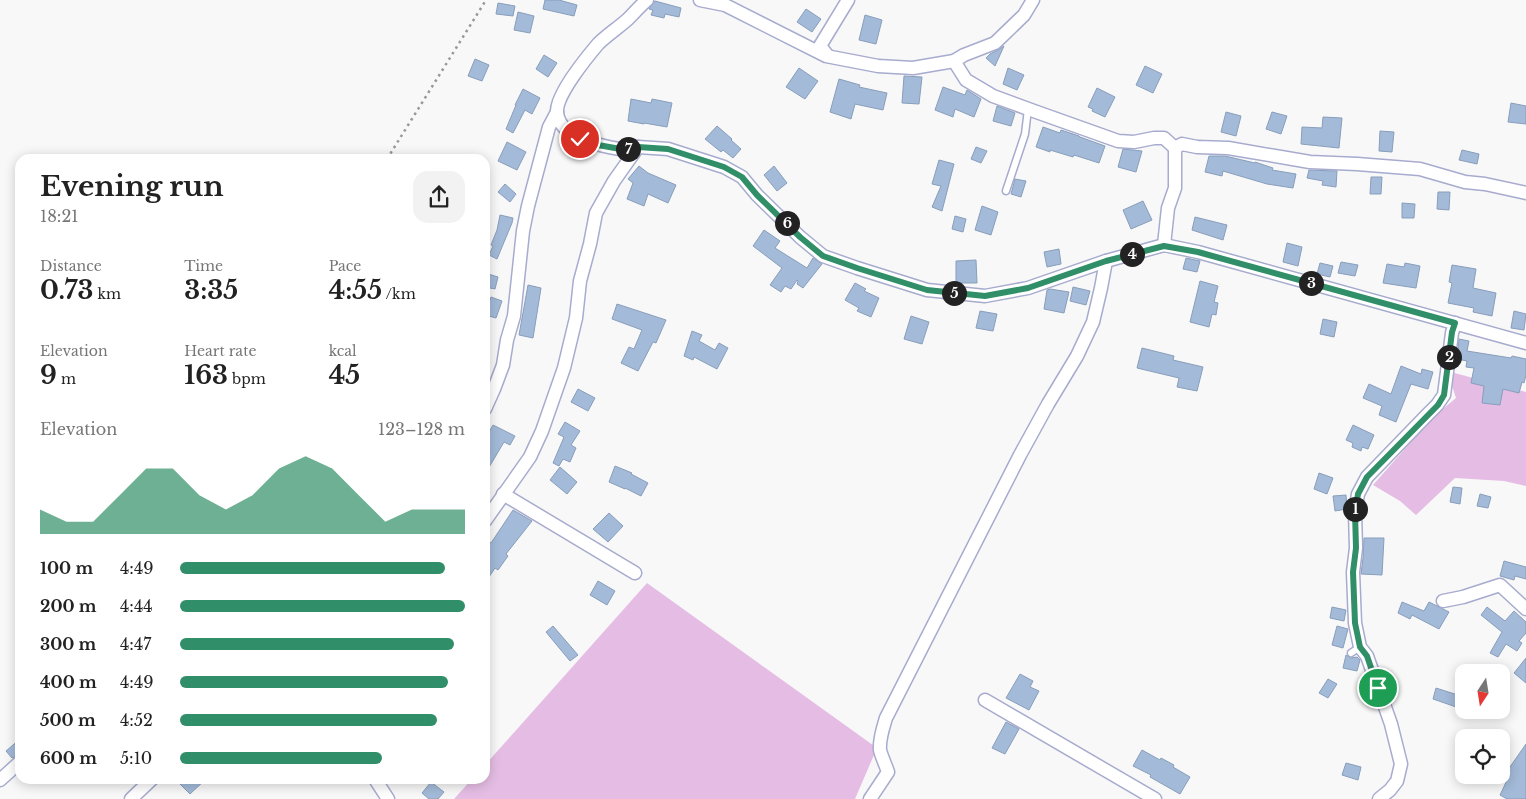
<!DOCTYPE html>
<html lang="en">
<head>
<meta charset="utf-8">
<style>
	:root { --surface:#fff; --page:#f2f2f2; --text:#222; --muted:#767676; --accent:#308f68 }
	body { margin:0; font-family:"Libre Baskerville",serif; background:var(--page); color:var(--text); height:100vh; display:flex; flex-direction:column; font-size:19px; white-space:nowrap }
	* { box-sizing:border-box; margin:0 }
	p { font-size:16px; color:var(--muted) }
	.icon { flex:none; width:28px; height:28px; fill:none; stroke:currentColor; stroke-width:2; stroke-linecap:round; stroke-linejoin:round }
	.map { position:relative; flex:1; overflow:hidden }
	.sheet { position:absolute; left:15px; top:154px; width:475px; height:630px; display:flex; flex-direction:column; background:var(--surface); border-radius:15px; box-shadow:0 2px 12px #0003 }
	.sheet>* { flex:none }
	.needle { width:32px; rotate:192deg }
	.controls { position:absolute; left:1455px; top:664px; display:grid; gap:10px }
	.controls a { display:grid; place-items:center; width:55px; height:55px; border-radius:10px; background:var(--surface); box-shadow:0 2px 12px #0003; font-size:25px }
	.pin { position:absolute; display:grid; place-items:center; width:42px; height:42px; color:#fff; margin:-21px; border:2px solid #fff; border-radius:50%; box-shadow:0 1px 5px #0007 }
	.km { position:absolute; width:25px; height:25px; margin:-12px; border-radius:50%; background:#222; color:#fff; font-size:14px; line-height:25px; text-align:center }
	.round { display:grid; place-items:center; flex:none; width:52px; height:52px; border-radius:15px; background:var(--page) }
	.head { display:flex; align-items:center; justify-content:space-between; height:85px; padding:0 25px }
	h1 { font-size:28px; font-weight:700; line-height:38px }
	.metrics { display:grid; grid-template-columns:repeat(3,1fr); gap:8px; height:85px; padding:5px 25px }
	.metrics div { display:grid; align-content:center }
	.metrics b { font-size:25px; font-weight:700 }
	.metrics small { font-size:14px; font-weight:400 }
	.metrics p { font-size:14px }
	.chart { height:140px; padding:10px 25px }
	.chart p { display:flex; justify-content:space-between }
	.chart svg { width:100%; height:90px; margin-top:5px; fill:var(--accent); opacity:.7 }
	ul { padding:0 25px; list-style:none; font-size:16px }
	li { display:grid; grid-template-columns:80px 60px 1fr; align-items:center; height:38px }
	li i { height:12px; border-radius:6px; background:var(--accent) }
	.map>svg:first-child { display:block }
	.green { fill:#e5bde4 }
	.building { fill:#a3bad8; stroke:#889ebb }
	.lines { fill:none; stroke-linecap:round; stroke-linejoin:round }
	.lane-casing { stroke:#a7abce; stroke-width:9 }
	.street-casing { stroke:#a7abce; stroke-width:15 }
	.path { stroke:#97979c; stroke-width:2.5; stroke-dasharray:2.5 4; stroke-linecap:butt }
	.lane { stroke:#fff; stroke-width:6 }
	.street { stroke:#fff; stroke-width:12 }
	.route-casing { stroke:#fff; stroke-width:10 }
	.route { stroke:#308f68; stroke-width:6 }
</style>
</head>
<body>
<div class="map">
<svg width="1526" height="799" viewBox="0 0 1526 799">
	<rect width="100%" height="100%" fill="#f8f8f8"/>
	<g class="green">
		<path d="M1447,371L1526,392V486L1504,481L1455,478L1416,515L1400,501L1373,485L1432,418L1456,398Z"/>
		<path d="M647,583L877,748L855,799H454L472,779H485V765Z"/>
	</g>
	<g class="building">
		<path d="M545,0H559L577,5L574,16L543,9Z"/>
		<path d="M655,1L681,8L679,17L665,14L664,18L651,15L653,10L649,9Z"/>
		<path d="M498,3L515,6L513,16L496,14Z"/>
		<path d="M806,9L821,19L812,32L797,22Z"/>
		<path d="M518,12L534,16L530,33L514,30Z"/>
		<path d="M865,15L882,20L876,44L859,40Z"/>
		<path d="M1004,46L995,66L986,58L990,54L998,50Z"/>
		<path d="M544,55L557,63L548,77L536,69Z"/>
		<path d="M475,59L489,65L482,81L468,76Z"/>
		<path d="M1145,66L1162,74L1153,93L1136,85Z"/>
		<path d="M799,68L818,81L805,99L786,87Z"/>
		<path d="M1008,68L1024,75L1017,90L1003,84Z"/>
		<path d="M904,76L922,77L919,104L902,103Z"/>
		<path d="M839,79L860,85L859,87L887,93L883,110L855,104L851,119L830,112Z"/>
		<path d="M943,87L965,95L967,90L981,99L974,117L955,109L953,117L935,110Z"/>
		<path d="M1097,88L1115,97L1105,117L1092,111L1093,109L1088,107Z"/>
		<path d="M523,89L540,98L532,114L525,110L513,133L506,129L516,105H515Z"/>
		<path d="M631,99L651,103L652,99L672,103L667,127L644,123V124L628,121Z"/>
		<path d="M1511,103L1526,106V124L1508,122Z"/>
		<path d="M997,106L1015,113L1011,126L993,121Z"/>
		<path d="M1226,112L1241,116L1236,136L1221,132Z"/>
		<path d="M1272,112L1287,116L1281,134L1266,129Z"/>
		<path d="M1323,117L1342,118L1339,148L1301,144L1302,127L1322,128Z"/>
		<path d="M717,126L732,139L731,140L741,149L733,158L723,150L721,152L705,139Z"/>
		<path d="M1043,127L1060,133L1061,130L1079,136L1080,137L1105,146L1099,163L1074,155L1073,157L1050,150V152L1036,147Z"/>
		<path d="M1380,131L1394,132L1392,152L1379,151Z"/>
		<path d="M507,142L526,152L517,170L498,161Z"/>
		<path d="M976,147L987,151L981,163L971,159Z"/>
		<path d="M1123,149L1142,151L1136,172L1118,167Z"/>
		<path d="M1462,150L1479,154L1477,164L1459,160Z"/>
		<path d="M1209,156H1225L1255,163V162L1273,168L1272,170L1296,174L1293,188L1267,184L1223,171L1222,176L1205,172Z"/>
		<path d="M939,160L954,164L942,211L932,207L941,186L932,184Z"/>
		<path d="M639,166L648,173L676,185L668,203L648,194L644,206L627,199L633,183L628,179Z"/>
		<path d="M774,166L787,183L777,191L764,175Z"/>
		<path d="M1309,170L1337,171L1336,187L1322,185L1323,181L1307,178Z"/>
		<path d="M1371,177H1382L1381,194H1370Z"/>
		<path d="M1015,179L1026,181L1021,197L1011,194Z"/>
		<path d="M505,184L516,194L510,202L498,192Z"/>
		<path d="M1438,192H1450L1449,210L1437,209Z"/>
		<path d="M1143,201L1152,220L1131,229L1123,210Z"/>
		<path d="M1402,203L1415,204L1414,218H1402Z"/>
		<path d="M982,206L998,212L991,235L975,230Z"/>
		<path d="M500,215L513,218L512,223L497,259L489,255L493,246L491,245L497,230Z"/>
		<path d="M955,216L966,219L963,232L952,229Z"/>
		<path d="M1195,217L1227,225L1223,240L1192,230Z"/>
		<path d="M764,230L780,241L775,248L807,268L813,258L822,264L803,288L797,284L798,281L797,280L791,289L785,286L781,292L770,285L782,268L753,246Z"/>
		<path d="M1287,243L1302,247L1298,266L1283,262Z"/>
		<path d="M1059,249L1061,264L1047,267L1044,252Z"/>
		<path d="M1186,258L1200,261L1197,272L1183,269Z"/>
		<path d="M976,260L977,283H956V261Z"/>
		<path d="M1341,262L1358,265L1355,276L1338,273Z"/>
		<path d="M1320,263L1333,266L1330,277L1317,274Z"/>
		<path d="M1405,263L1420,266L1416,288L1383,283L1387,264L1404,267Z"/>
		<path d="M1452,265L1476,269L1473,288L1496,293L1492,316L1473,312L1474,308L1448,303L1452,283L1449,282Z"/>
		<path d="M485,273L498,277L495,289L485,287Z"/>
		<path d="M1200,281L1218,286L1214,302L1218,303L1216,315L1212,314L1209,327L1190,322Z"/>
		<path d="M855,283L866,289L864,291L879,298L871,317L857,311L859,308L845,300Z"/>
		<path d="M528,285L541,288L533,338L519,335Z"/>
		<path d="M1073,287L1090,291L1086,305L1070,301Z"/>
		<path d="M1050,289L1069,292L1064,313L1044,309L1047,290Z"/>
		<path d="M491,297L502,301L496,318L485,315Z"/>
		<path d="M617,304L666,320L656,343L653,342L638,371L621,363L629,347L634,349L642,330L612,319Z"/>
		<path d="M980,311L997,314L993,331L976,328Z"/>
		<path d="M1514,311L1526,314L1524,330L1511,328Z"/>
		<path d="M911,316L929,322L922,344L904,339Z"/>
		<path d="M1323,319L1337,322L1334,337L1320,334Z"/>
		<path d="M692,331L702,335L699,341L715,350L719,343L728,348L717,369L694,357L693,360L684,356Z"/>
		<path d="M1459,339L1469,341L1467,351L1511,358L1512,356L1526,359V375L1524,383L1522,382L1519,393L1503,389L1500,405L1482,403L1484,386L1471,383L1474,368L1466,367L1467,361L1457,359Z"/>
		<path d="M1142,348L1174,356L1173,360L1203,367L1197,391L1177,387L1179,378L1137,368Z"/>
		<path d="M1401,366L1421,374L1422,369L1433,372L1428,389L1411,384L1396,422L1379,415L1382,406L1363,398L1369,384L1391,394Z"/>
		<path d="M578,389L595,398L588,411L571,402Z"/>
		<path d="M565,422L580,431L571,445L576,448L570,462L563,459L559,466L553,463L564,437L558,434Z"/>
		<path d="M493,425L515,436L510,445L504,442L485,474V439Z"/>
		<path d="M1353,425L1374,435L1368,449L1362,447L1361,451L1352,447L1353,443L1346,440Z"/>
		<path d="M615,466L632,473L631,474L648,483L641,496L625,488V489L609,482Z"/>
		<path d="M560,467L577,482L567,494L550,480Z"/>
		<path d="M1319,473L1333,478L1327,494L1314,489Z"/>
		<path d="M1453,487L1462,488L1460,504L1450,502Z"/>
		<path d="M1480,494L1491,497L1488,508L1477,506Z"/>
		<path d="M1346,495L1347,509L1335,511L1333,496Z"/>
		<path d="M513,510L532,521L506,554L508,556L498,570L495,568L485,583V548L489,542L491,543Z"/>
		<path d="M609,513L623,526L608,542L593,529Z"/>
		<path d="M1364,538H1384L1382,575L1361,574L1363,558Z"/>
		<path d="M1504,561L1526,567V579L1515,576L1514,580L1500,576Z"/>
		<path d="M598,581L615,591L607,605L590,595Z"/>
		<path d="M1402,602L1424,611L1429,602L1449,612L1439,629L1412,615L1410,619L1398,613Z"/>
		<path d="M1332,607L1346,610L1344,621L1330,618Z"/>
		<path d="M1487,607L1505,621L1514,611L1526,622V633L1519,641L1522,643L1517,651L1506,644L1498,657L1490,653L1502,632L1481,615Z"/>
		<path d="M553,626L578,655L570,661L546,632Z"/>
		<path d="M1337,626L1348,629L1343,648L1332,645Z"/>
		<path d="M1346,655L1351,658L1357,657L1360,660L1357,671L1343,668Z"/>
		<path d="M1526,658V683L1514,673Z"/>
		<path d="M1020,674L1033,681L1030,687L1039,691L1029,710L1006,698Z"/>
		<path d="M1328,679L1337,684L1328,698L1319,693Z"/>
		<path d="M1436,688L1464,697L1462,709L1433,699Z"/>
		<path d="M1006,722L1019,729L1005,754L992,748Z"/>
		<path d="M20,739V754L12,758L6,751Z"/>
		<path d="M1526,744V799H1507L1500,795L1509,776L1505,774Z"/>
		<path d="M1142,750L1160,760L1161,758L1174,765L1173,767L1190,777L1180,794L1150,777L1151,775L1133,766Z"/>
		<path d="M1346,763L1361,767L1358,780L1342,775Z"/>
		<path d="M175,779H206L190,794Z"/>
		<path d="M431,782L444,792L438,799H429L422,793Z"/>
	</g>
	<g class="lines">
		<defs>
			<g id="lane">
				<path d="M1006,191L1025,134L1028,109"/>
				<path d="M1351,653L1360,647"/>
			</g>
			<g id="street">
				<path d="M647,0C640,6 634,13 628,19C618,28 607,35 598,44C587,57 556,95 557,112C559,139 605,147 626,150L630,147H638L668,149L724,167L742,177L757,195L800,237L823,256L857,268L927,290L985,296L1028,288L1106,261L1164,245L1198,252L1526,343"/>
				<path d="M700,0L725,5L826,56L878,66L913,68L954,61L964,55L995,43L1024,15L1033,0"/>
				<path d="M828,56L820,46L848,0"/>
				<path d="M954,61L966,80L993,96L1031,110L1118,141L1134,142L1154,138H1164L1175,148"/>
				<path d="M1164,245L1168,208L1175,188V148L1182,144L1197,147L1228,148L1310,162L1357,164L1420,169L1465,182L1485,184L1526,193"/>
				<path d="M485,409L494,389L503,365L507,340L514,316L523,231L528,206L549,127L557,112"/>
				<path d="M503,494L635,573"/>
				<path d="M485,521L530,457L542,431L564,368L576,318L580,281L590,244L596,213L614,181L638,147"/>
				<path d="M1443,601L1463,597L1500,585L1526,609"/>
				<path d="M985,700L1155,799"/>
				<path d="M375,779L388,799"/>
				<path d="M0,780L20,762"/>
				<path d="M131,799L152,779"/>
				<path d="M870,799L888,772C886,766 881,755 880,750C879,739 883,728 886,718L1020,455L1048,404L1077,356L1093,322L1101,288L1106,261"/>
				<path d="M1379,799L1390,790L1397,781L1401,764L1391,724L1367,656L1360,647L1355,623L1353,572L1356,548L1355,512L1358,494L1367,477L1427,415L1437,405L1444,395L1452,333L1455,323"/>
			</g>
		</defs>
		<use href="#lane" class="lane-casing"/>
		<use href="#street" class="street-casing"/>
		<path class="path" d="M387,159L486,0"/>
		<use href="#lane" class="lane"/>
		<use href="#street" class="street"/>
	</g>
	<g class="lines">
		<defs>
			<path id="route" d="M580,139L598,145L626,150L630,147H638L668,149L724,167L742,177L757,195L800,237L823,256L857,268L927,290L985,296L1028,288L1106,261L1164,246L1198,252L1455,323L1452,332L1444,395L1438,405L1367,477L1358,494L1355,512L1356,548L1353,572L1355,623L1360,647L1367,656L1378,688"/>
		</defs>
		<use href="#route" class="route-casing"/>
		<use href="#route" class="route"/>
	</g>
</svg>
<div class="controls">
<a><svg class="needle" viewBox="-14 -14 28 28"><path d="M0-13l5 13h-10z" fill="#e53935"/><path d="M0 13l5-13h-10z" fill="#767676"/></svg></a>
<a><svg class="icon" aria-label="locate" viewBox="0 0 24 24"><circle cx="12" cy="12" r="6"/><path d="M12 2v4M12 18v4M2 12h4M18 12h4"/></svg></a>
</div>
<div class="pin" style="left:1378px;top:688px;background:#1e9e55"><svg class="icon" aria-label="arrive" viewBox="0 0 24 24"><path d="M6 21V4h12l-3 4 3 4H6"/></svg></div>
<div class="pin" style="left:580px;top:139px;background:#d93025"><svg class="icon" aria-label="check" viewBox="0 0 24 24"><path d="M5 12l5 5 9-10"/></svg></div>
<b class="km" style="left:1355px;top:509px">1</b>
<b class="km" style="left:1449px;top:357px">2</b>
<b class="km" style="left:1311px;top:283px">3</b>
<b class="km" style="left:1132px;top:254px">4</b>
<b class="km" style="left:954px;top:293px">5</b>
<b class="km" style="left:787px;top:223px">6</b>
<b class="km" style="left:628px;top:149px">7</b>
<section class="sheet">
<div class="head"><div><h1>Evening run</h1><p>18:21</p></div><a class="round"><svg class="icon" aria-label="share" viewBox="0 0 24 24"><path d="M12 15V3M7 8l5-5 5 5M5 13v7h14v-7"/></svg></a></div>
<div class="metrics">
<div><p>Distance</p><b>0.73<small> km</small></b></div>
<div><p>Time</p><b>3:35</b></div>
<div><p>Pace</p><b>4:55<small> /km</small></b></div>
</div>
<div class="metrics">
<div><p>Elevation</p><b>9<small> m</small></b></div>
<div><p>Heart rate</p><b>163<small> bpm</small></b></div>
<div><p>kcal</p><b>45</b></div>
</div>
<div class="chart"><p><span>Elevation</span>123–128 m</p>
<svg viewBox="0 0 160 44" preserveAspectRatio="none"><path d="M0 44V32L10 38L20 38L30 25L40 12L50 12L60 25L70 32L80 25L90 12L100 6L110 12L120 25L130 38L140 32L150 32L160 32V44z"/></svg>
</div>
<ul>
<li><b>100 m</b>4:49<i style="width:93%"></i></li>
<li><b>200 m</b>4:44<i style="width:100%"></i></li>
<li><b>300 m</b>4:47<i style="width:96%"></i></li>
<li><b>400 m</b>4:49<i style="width:94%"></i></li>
<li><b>500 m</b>4:52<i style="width:90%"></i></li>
<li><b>600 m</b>5:10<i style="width:71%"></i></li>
</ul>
</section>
</div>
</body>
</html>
